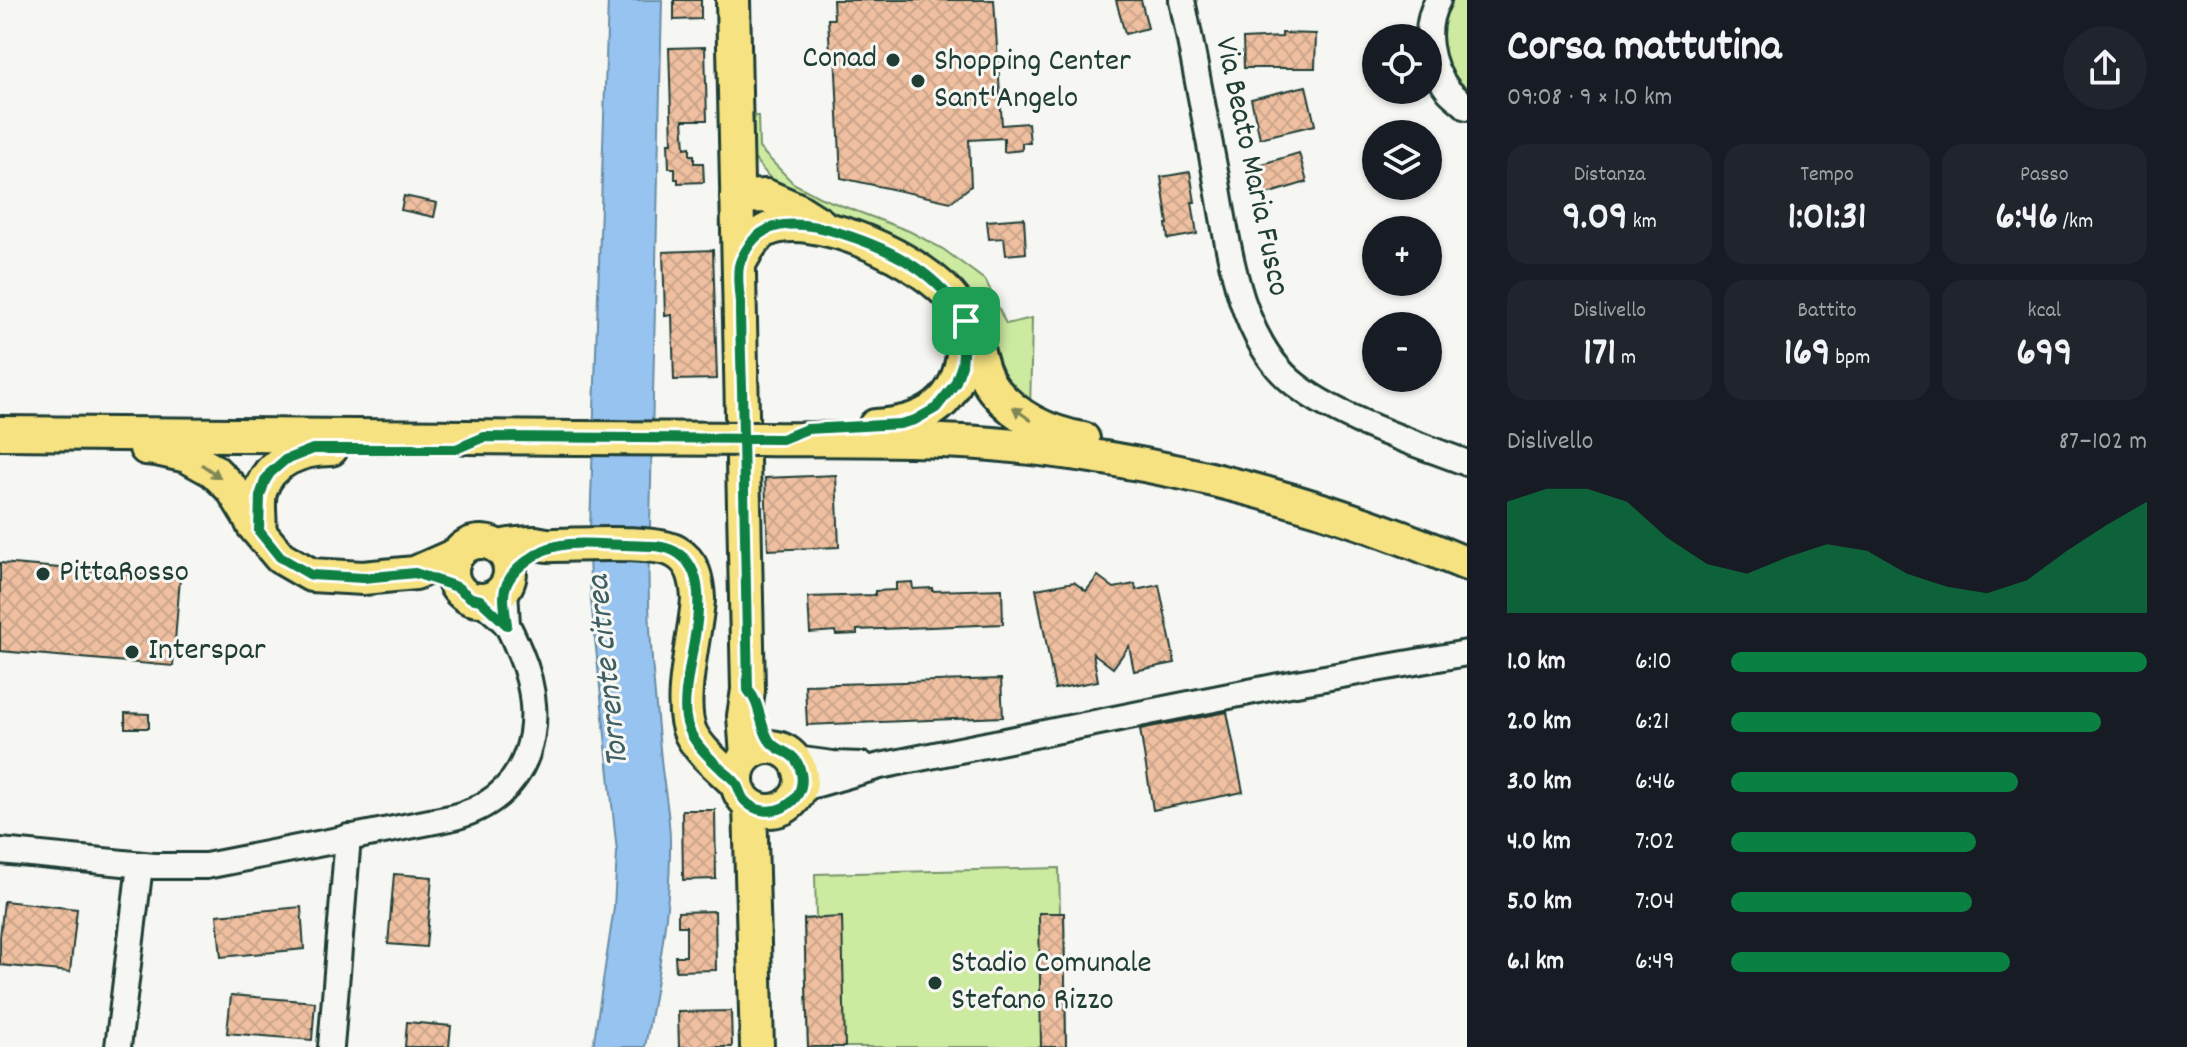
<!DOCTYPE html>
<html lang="it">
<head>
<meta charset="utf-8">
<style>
	:root { --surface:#171b24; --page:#20242c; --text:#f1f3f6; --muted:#9ea1a6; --accent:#0b8043 }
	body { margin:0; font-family:Dekko,sans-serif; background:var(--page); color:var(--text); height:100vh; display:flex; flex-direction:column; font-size:30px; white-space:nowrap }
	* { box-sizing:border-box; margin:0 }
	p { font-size:26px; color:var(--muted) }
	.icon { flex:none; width:44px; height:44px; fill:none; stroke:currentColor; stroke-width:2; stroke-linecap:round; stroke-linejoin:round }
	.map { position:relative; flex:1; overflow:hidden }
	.side { display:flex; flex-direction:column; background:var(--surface); width:720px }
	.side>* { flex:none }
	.tools { position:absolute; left:1362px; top:24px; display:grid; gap:16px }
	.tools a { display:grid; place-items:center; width:80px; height:80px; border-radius:50%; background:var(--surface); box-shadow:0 2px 6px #0004; font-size:40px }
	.pin { position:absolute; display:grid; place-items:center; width:68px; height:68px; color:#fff; margin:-34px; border-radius:16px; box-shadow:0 4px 12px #0006 }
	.round { display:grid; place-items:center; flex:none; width:84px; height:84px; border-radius:42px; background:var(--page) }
	.head { display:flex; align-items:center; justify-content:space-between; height:136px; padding:0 40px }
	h1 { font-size:44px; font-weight:700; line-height:60px }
	.metrics { display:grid; grid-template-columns:repeat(3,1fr); gap:12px; height:136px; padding:8px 40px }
	.metrics div { display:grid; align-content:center; border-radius:20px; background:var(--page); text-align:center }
	.metrics b { font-size:40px; font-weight:700 }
	.metrics small { font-size:22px; font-weight:400 }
	.metrics p { font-size:22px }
	.chart { height:224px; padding:16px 40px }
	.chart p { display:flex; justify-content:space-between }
	.chart svg { width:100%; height:144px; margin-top:8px; fill:var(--accent); opacity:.7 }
	ul { padding:0 40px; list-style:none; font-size:26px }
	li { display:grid; grid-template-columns:128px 96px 1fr; align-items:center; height:60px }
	li i { height:20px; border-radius:10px; background:var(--accent) }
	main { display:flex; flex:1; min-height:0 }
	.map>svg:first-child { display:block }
	.green { fill:#cdeaa1; stroke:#76946a; stroke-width:2 }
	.water { fill:#97c3f0; stroke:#678da5; stroke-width:2 }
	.building { fill:url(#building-cross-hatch); stroke:#1f3d34; stroke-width:2 }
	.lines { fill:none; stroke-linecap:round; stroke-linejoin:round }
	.minor-casing { stroke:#1f3d34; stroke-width:30 }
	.major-casing { stroke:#1f3d34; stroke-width:38 }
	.minor { stroke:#f6f6f2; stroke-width:24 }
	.major { stroke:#f6e281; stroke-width:32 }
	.major-bridge-casing { stroke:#1f3d34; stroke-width:38; stroke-linecap:butt }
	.major-bridge { stroke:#f6e281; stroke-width:32 }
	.oneway { fill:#808757 }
	.route-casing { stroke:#fff; stroke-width:16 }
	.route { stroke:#0b8043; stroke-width:10 }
	.poi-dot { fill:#1f3d34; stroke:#f6f6f2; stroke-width:3 }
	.labels { text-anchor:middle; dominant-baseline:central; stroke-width:6; stroke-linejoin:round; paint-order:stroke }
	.poi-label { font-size:32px; fill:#1f3d34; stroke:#f6f6f2; text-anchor:start }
	.street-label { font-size:32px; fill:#1f3d34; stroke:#f6f6f2 }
	.water-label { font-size:34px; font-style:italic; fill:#3d5e63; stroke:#f6f6f2 }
</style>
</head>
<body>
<main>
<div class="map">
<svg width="1467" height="1047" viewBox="0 0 1467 1047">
	<defs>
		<pattern id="building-cross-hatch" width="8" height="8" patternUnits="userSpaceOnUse" patternTransform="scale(2)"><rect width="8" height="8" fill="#efbfa0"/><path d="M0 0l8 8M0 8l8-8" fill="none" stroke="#cca58a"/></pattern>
	</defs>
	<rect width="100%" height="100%" fill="#f6f6f2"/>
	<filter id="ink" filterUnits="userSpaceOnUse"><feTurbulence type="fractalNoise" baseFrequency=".0125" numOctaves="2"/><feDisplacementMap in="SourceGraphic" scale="16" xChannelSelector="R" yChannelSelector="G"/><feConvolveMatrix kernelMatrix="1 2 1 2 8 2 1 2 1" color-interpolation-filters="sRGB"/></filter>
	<g filter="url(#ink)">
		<g class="green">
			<path d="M1449,0H1467V89C1438,60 1433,37 1449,0Z"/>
			<path d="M746,116H758L759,148L793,183L819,197L909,231L943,249L986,281L1006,324L1032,318L1030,413L1016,404L978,329L872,235L778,188L752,156Z"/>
			<path d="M1059,868L1060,913H1064L1066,1047H808L804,919L816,918L815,874Z"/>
		</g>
		<path class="water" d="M608,0H662L650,526C645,607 654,688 662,769C665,793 670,817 670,842C671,910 657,980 645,1047H593L614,908L617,852L591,600L589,558Z"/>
		<g class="building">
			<path d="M674,0H701V19L674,20Z"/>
			<path d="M833,0H994L1002,125L1028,123L1030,143H1022V150L1004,152V138L969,140L971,186L951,202L841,178L835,52H830L828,19H834Z"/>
			<path d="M1116,0H1141L1148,28L1125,34Z"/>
			<path d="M1282,33L1316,34L1315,68H1244L1243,39L1282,37Z"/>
			<path d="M705,47L707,120H683L685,148L690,147V155H694V163H703L704,182L678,183V179H675V168H669L668,143H672L669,48Z"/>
			<path d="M1306,86L1315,125L1260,138L1251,99Z"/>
			<path d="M1299,153L1307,182L1260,196L1252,167Z"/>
			<path d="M1190,172L1195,202H1192L1197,234L1168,239L1166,224H1168L1161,177Z"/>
			<path d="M404,196L437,203L434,217L401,210Z"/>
			<path d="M1024,218L1026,253L1006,255L1004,238L989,239L987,221Z"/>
			<path d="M713,250L717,379L674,380L672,315L665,316L663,252Z"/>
			<path d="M836,475L839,547L768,550L765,478Z"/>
			<path d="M0,563L180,578L173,666L0,651Z"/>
			<path d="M1098,576L1114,588L1135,584L1136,590L1159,585L1175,663L1134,671L1129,646L1113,668L1093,653L1098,681L1055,689L1036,589L1074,582L1086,591Z"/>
			<path d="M912,582L913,589L932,588V591L1002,589L1003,624L857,630V634L836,635L835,631L810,633L808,597L875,595V591L896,590V583Z"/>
			<path d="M1001,679L1003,717L807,725L805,685Z"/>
			<path d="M1227,712L1243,792L1153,810L1140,729Z"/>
			<path d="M125,713L149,714V728H125Z"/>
			<path d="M682,810H715L716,879L683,880Z"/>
			<path d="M394,874L432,877L426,947L388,944Z"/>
			<path d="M4,901L77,909L70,972L0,965V937Z"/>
			<path d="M301,907L304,949L221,957L217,915Z"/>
			<path d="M715,911L716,970L676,971L675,956H686V926H678V912Z"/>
			<path d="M1039,913H1064L1066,1047H1041Z"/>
			<path d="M842,917L845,1047H808L804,919Z"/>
			<path d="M231,995L315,1002L312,1040L227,1033Z"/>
			<path d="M731,1011L732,1047H679L678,1012Z"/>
			<path d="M407,1022L451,1026L449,1047H405Z"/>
		</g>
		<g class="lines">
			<defs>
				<g id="minor">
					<path d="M1182,0C1193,54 1203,108 1213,161C1227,231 1234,332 1291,381C1333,417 1415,443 1467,463"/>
					<path d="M1438,0C1422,28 1429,65 1448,90C1453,96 1461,101 1467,107"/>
					<path d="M505,589L507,625"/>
					<path d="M795,759L833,764L862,765"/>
					<path d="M800,789L880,766L1279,686L1467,653"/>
					<path d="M0,851L154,866H206L450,818C531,799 550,723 520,653C516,644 512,633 507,625C500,616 488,608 480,600"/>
					<path d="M118,1047L140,865"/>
					<path d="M331,1047L348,837"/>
				</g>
				<g id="major">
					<path d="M733,0L748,690L744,716L747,755"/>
					<path d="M737,197L766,196L798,210L820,224"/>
					<path d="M739,264C746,252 752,238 765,231C812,207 927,262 955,302C962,311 969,323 973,334C979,353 981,374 994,390C1017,418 1048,433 1083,439"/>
					<path d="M875,426C936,423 966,394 964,331"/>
					<path d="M0,433L577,438"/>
					<path d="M761,439C838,440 915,438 992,444C1155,458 1317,500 1467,564"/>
					<path d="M146,448L156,449L187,456L214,471L233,490L249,516L253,525L280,557L311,575L363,578L415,573L458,554"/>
					<path d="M259,531C261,518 257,505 260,492C269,460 302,449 331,449"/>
					<circle cx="481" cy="571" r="29"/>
					<path d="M499,547C511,544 523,543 536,543C542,544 548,546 554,545C579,545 656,540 676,552C694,562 697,581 698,599C696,635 676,703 691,734C701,753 722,769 737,784"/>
					<circle cx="769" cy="779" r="32"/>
					<path d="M750,805L757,1047"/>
				</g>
			</defs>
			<use href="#minor" class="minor-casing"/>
			<use href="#major" class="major-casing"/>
			<use href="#minor" class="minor"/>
			<use href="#major" class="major"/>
			<defs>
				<path id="major-bridge" d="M577,438L761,439"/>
			</defs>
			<use href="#major-bridge" class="major-bridge-casing"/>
			<use href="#major-bridge" class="major-bridge"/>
		</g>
		<defs><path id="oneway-solid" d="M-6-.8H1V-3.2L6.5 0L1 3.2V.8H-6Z" transform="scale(2)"/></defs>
		<g class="oneway">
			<use href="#oneway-solid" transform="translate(1022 414) rotate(-144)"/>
			<use href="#oneway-solid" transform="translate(211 471) rotate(35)"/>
		</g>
	</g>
	<g class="lines" filter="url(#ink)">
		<defs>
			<path id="route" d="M966,321L962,365L955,384L936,408L915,420L900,424L807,429L782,439L484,437L456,449H313L285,460L270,473L265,481L260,496L259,531L280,557L311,575L363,578L415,573L457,587L471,598L480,600L507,625C506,615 502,599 505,589C509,574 524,562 537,554C562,538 598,545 626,545C641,546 660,544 674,551C727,577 675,679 687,723C692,743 709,757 723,771C727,774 733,779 736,783C740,789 740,795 744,800C765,824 808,805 801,773C796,748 778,755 769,740C759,724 761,704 748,690C746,589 744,488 742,387C741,358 740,330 740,302C739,291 737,277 739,266C740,259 746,250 750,244C770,216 812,224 840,233C892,249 939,273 966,321"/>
		</defs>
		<use href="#route" class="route-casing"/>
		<use href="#route" class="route"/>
	</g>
	<g class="poi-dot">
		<circle cx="893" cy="60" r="8"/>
		<circle cx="918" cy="81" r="8"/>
		<circle cx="43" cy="574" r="8"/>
		<circle cx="132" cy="652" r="8"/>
		<circle cx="935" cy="983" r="8"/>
	</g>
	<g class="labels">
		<g class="poi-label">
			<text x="877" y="60" text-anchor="end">Conad</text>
			<text x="934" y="63">Shopping Center<tspan x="934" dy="37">Sant'Angelo</tspan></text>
			<text x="59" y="574">PittaRosso</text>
			<text x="148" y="652">Interspar</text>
			<text x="951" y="965">Stadio Comunale<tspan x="951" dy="37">Stefano Rizzo</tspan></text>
		</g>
		<g class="street-label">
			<text transform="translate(1250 167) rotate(78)">Via Beato Maria Fusco</text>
		</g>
		<g class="water-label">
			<text transform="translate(610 671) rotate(-96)">Torrente citrea</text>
		</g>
	</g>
</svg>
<div class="tools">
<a><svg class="icon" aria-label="locate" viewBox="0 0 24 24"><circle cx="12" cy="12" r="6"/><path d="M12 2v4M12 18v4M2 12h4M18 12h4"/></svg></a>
<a><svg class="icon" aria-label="layers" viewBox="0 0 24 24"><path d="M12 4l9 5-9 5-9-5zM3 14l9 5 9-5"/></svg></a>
<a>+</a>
<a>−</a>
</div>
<div class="pin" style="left:966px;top:321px;background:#1e9e55"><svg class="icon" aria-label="arrive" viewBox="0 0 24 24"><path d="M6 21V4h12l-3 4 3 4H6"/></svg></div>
</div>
<section class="side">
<div class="head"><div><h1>Corsa mattutina</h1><p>09:08 · 9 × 1.0 km</p></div><a class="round"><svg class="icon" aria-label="share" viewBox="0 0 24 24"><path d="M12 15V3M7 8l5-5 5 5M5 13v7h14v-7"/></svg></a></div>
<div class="metrics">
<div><p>Distanza</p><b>9.09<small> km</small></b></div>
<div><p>Tempo</p><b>1:01:31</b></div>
<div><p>Passo</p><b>6:46<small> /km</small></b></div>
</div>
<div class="metrics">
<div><p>Dislivello</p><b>171<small> m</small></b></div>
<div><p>Battito</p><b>169<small> bpm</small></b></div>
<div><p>kcal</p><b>699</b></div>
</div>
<div class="chart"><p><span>Dislivello</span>87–102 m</p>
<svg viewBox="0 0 160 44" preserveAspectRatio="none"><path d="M0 44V10L10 6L20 6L30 10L40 21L50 29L60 32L70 27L80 23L90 25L100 32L110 36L120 38L130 34L140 25L150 17L160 10V44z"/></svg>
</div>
<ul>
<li><b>1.0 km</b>6:10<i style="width:100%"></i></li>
<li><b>2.0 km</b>6:21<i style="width:89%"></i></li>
<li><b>3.0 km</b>6:46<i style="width:69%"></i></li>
<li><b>4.0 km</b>7:02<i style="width:59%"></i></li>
<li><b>5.0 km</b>7:04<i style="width:58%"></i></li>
<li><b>6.1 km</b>6:49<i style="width:67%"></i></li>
</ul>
</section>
</main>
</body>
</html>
